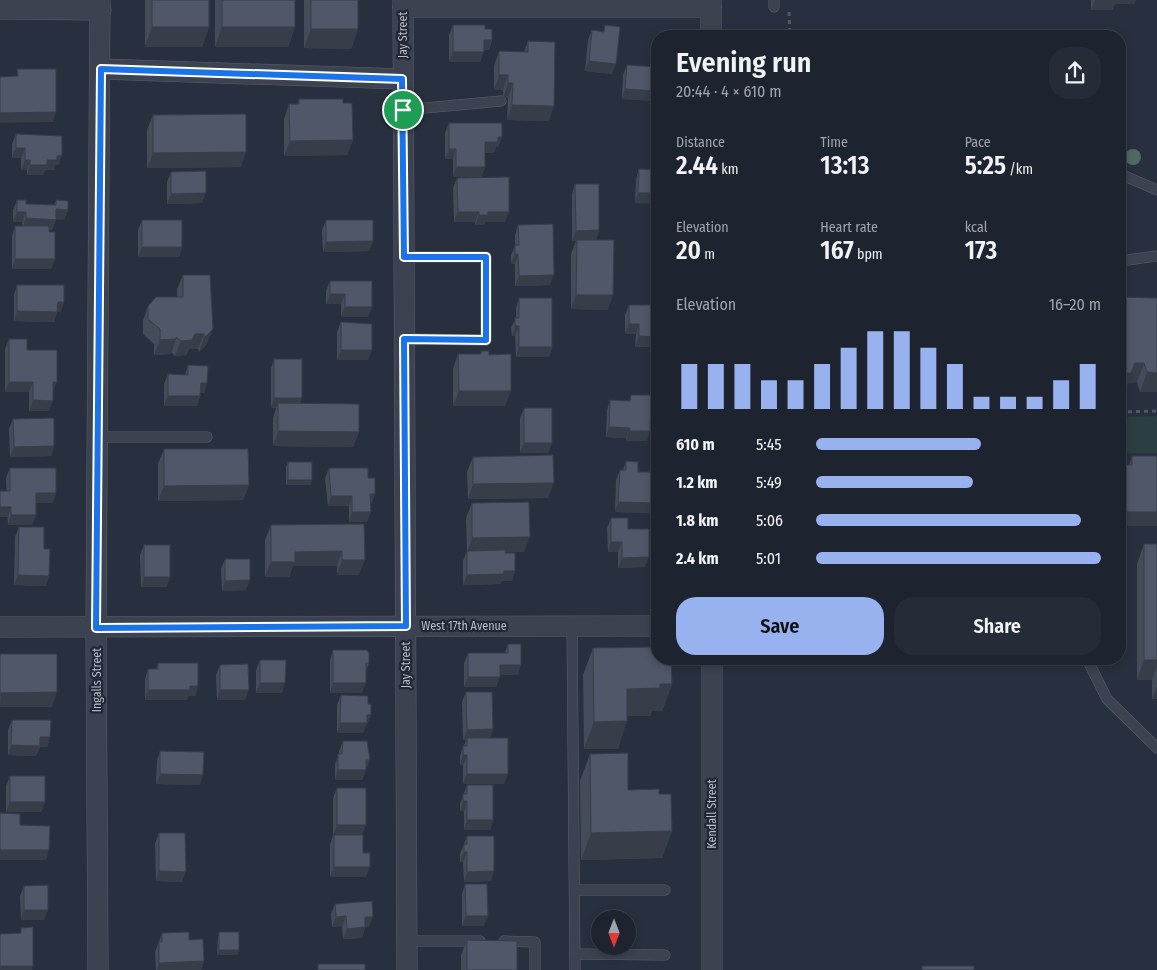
<!DOCTYPE html>
<html lang="en">
<head>
<meta charset="utf-8">
<style>
	:root { --surface:#1e242f; --page:#262c37; --text:#f1f3f6; --muted:#a1a4aa; --line:#3c414b; --accent:#98b1ef }
	body { margin:0; font-family:"Fira Sans Condensed",sans-serif; background:var(--page); color:var(--text); height:100vh; display:flex; flex-direction:column; font-size:19px; white-space:nowrap }
	* { box-sizing:border-box; margin:0 }
	p { font-size:16px; color:var(--muted) }
	.icon { flex:none; width:28px; height:28px; fill:none; stroke:currentColor; stroke-width:2; stroke-linecap:round; stroke-linejoin:round }
	.map { position:relative; flex:1; overflow:hidden }
	.sheet { position:absolute; left:651px; top:30px; width:475px; height:635px; display:flex; flex-direction:column; background:var(--surface); border-radius:20px; box-shadow:0 2px 8px #0003,0 0 0 1px var(--line) }
	.sheet>* { flex:none }
	.needle { width:32px; rotate:180deg }
	.buttons { position:absolute; left:591px; top:910px; display:grid; gap:10px }
	.buttons a { display:grid; place-items:center; width:45px; height:45px; border-radius:50%; background:var(--surface); box-shadow:0 2px 8px #0003,0 0 0 1px var(--line); font-size:25px }
	.pin { position:absolute; display:grid; place-items:center; width:42px; height:42px; color:#fff; margin:-21px; border:2px solid #fff; border-radius:50%; box-shadow:0 1px 5px #0007 }
	.round { display:grid; place-items:center; flex:none; width:52px; height:52px; border-radius:20px; background:var(--page) }
	.head { display:flex; align-items:center; justify-content:space-between; height:85px; padding:0 25px }
	h1 { font-size:28px; font-weight:600; line-height:38px }
	.figures { display:grid; grid-template-columns:repeat(3,1fr); gap:8px; height:85px; padding:5px 25px }
	.figures div { display:grid; align-content:center }
	.figures b { font-size:25px; font-weight:600 }
	.figures small { font-size:14px; font-weight:400 }
	.figures p { font-size:14px }
	.chart { height:140px; padding:10px 25px }
	.chart p { display:flex; justify-content:space-between }
	.chart svg { width:100%; height:90px; margin-top:5px; stroke:var(--accent); stroke-width:6 }
	.cta { display:flex; gap:10px; margin-top:auto; padding:10px 25px }
	.cta a { flex:1; height:58px; border-radius:20px; background:var(--accent); color:#111; font-size:20px; font-weight:600; line-height:58px; text-align:center }
	.cta a+a { background:var(--page); color:var(--text) }
	ul { padding:0 25px; list-style:none; font-size:16px }
	li { display:grid; grid-template-columns:80px 60px 1fr; align-items:center; height:38px }
	li i { height:12px; border-radius:6px; background:var(--accent) }
	.map>svg:first-child { display:block }
	.green { fill:#2b3e41 }
	.lines { fill:none; stroke-linecap:round; stroke-linejoin:round }
	.lane-casing { stroke:#5a606d; stroke-width:11 }
	.street-casing { stroke:#5a606d; stroke-width:21 }
	.path { stroke:#4b5b5f; stroke-width:3; stroke-dasharray:4 4; stroke-linecap:butt }
	.lane { stroke:#3c424f; stroke-width:10 }
	.street { stroke:#3c424f; stroke-width:20 }
	.tree { fill:#516962 }
	.wall { fill:#444b59 }
	.shaded-wall { fill:#373d49 }
	.building { fill:#4f5768; stroke:#373d49 }
	.route-casing { stroke:#fff; stroke-width:10 }
	.route { stroke:#1a73e8; stroke-width:6 }
	.labels { text-anchor:middle; dominant-baseline:central; stroke-width:4.5; stroke-linejoin:round; paint-order:stroke }
	.street-label { font-size:12px; fill:#b9beca; stroke:#212735 }
</style>
</head>
<body>
<div class="map">
<svg width="1157" height="970" viewBox="0 0 1157 970">
	<rect width="100%" height="100%" fill="#28303f"/>
	<path class="green" d="M1157,416V453H1120V417Z"/>
	<g class="lines">
		<defs>
			<g id="lane">
				<path d="M774,0V7"/>
				<path d="M403,110L501,101"/>
				<path d="M1120,174L1157,190"/>
				<path d="M403,257H486V340L404,339"/>
				<path d="M1120,261L1157,256"/>
				<path d="M98,437H207"/>
				<path d="M572,626L575,970"/>
				<path d="M1087,659L1107,699L1157,748"/>
				<path d="M575,890H665"/>
				<path d="M407,941H480"/>
				<path d="M504,941L535,942V970"/>
				<path d="M575,954L665,955"/>
			</g>
			<g id="street">
				<path d="M403,0L407,970"/>
				<path d="M403,7H711"/>
				<path d="M0,9L101,10"/>
				<path d="M711,36V0"/>
				<path d="M101,69L402,79"/>
				<path d="M0,627L658,626"/>
				<path d="M712,659V970"/>
				<path d="M98,970L96,628L100,0"/>
			</g>
		</defs>
		<use href="#lane" class="lane-casing"/>
		<use href="#street" class="street-casing"/>
		<g class="path">
			<path d="M789,12L790,36"/>
			<path d="M1120,412L1157,411"/>
		</g>
		<use href="#lane" class="lane"/>
		<use href="#street" class="street"/>
	</g>
	<circle class="tree" cx="1133" cy="157" r="8"/>
	<g class="wall">
		<path d="M145,0H209V27L202,47H145Z"/>
		<path d="M215,0H295V27L288,47H215Z"/>
		<path d="M304,0H358V29L351,49L304,48Z"/>
		<path d="M1091,0H1136L1134,4H1115L1112,10H1091Z"/>
		<path d="M453,25L485,29L492,40L489,50H484L480,62H449V35Z"/>
		<path d="M605,25L612,74L585,71L588,40L592,30L603,32Z"/>
		<path d="M528,41L549,121L507,120L508,98H503V90H494V66L499,51L524,52Z"/>
		<path d="M627,65L655,101L622,99L623,75Z"/>
		<path d="M299,99L353,140L347,155L284,156V119L289,104H297Z"/>
		<path d="M153,115L241,167L147,168V130Z"/>
		<path d="M449,123L502,137L498,147H496L494,153H485V167L481,177H453V159H445V133Z"/>
		<path d="M16,134L59,165H55L54,170H45L43,175H27V170H21V158H12V144Z"/>
		<path d="M639,169L658,170L635,203L636,179Z"/>
		<path d="M171,172L202,203L167,204V182Z"/>
		<path d="M457,178L505,222H485L484,225H475V222H454L453,188Z"/>
		<path d="M575,184L599,230L596,240L608,310L571,309V254L576,241H572V194Z"/>
		<path d="M17,200L26,204L54,205L56,200L68,210L64,220L56,219L52,230H49L55,259L51,269H12V236L15,226H22V222H13V210Z"/>
		<path d="M142,220L182,247L179,257H138V230Z"/>
		<path d="M326,220L373,241L369,251L323,252L322,230Z"/>
		<path d="M518,225L550,285L515,286V264H511V255L515,246V235Z"/>
		<path d="M183,275L207,344L199,352L198,349H189L186,355L175,356L171,352V354L154,355V344L143,334V321L148,306L177,297V289Z"/>
		<path d="M330,281L372,307L368,317H341V304H326V291Z"/>
		<path d="M17,285L64,302L60,312H57L54,322L14,321V295Z"/>
		<path d="M519,298L552,347L549,357H516L515,336H512L511,328L516,318V308Z"/>
		<path d="M1157,298V392H1140L1137,382L1128,383L1124,392Z"/>
		<path d="M629,305H658V347H635L636,334H625V315Z"/>
		<path d="M341,322L368,360H337V332Z"/>
		<path d="M9,339L27,350L53,392L49,411H29V392H5V349Z"/>
		<path d="M481,351L489,355L505,406H453V369L458,354H480Z"/>
		<path d="M274,359L300,403L359,432L353,447L273,446V418L276,408H271V369Z"/>
		<path d="M188,365L207,383L204,393H200V396L197,406H164V384L168,374L185,375Z"/>
		<path d="M631,395L647,441H626V438L606,437L607,410L610,400L629,401Z"/>
		<path d="M524,408L552,443L548,453H520V418Z"/>
		<path d="M13,419L54,446L51,456L10,457L9,429Z"/>
		<path d="M164,449L249,485L243,500L158,501V464Z"/>
		<path d="M1132,456L1157,526H1120L1129,465Z"/>
		<path d="M473,457L548,498L468,499L467,472Z"/>
		<path d="M626,461L638,472L652,513L615,512L616,480L620,470H623Z"/>
		<path d="M288,462L311,485H286V467Z"/>
		<path d="M10,468L53,503H36V515L32,525H8L6,478Z"/>
		<path d="M329,468L368,478L375,494L371,504L367,522H349V506H328L325,478Z"/>
		<path d="M472,503L524,552H505L515,571L512,581H502L500,584L463,585V561L467,551L466,518Z"/>
		<path d="M611,518L628,529L645,567L618,568V552H608L607,528Z"/>
		<path d="M364,524L359,575H337V566H293L289,577H265V540L271,525Z"/>
		<path d="M19,527L44,549L46,586L14,585L15,537Z"/>
		<path d="M1144,544H1157V699H1152V680H1137V564Z"/>
		<path d="M144,545L167,587H141L140,555Z"/>
		<path d="M225,559L246,590L222,591L221,569Z"/>
		<path d="M508,644L518,675H500L496,687H464V663L468,653H505Z"/>
		<path d="M593,648L672,684L662,711H652L650,716H627L618,749H584L583,675Z"/>
		<path d="M333,650L369,663L366,671L362,693H330V660Z"/>
		<path d="M260,660L282,693H256V670Z"/>
		<path d="M158,663L198,686L195,696H188L187,700H145V679L148,669H156Z"/>
		<path d="M220,665L245,700H217L216,675Z"/>
		<path d="M466,692L493,729L490,738L504,784H463V765H460V756L463,746H464L466,740H463L462,702Z"/>
		<path d="M341,695L367,725H366L363,733H337V705Z"/>
		<path d="M12,720L50,737L47,747H40L36,756L8,755V730Z"/>
		<path d="M343,741L370,760L362,780H335V764L339,754V751Z"/>
		<path d="M160,751L200,785L156,784L157,761Z"/>
		<path d="M590,754L628,790L659,794L672,831L662,858L581,860L580,781Z"/>
		<path d="M10,776L45,802L41,812H6V786Z"/>
		<path d="M467,785L493,820L490,830H464V811H460V804Z"/>
		<path d="M337,788L362,835L363,853L366,877H330V845L333,835V798Z"/>
		<path d="M159,833L182,882L156,881L155,843Z"/>
		<path d="M467,836L491,881L464,882L463,862H460V854Z"/>
		<path d="M465,884L484,926H462V894Z"/>
		<path d="M24,886L44,920H21L20,896Z"/>
		<path d="M335,904L369,927H365L362,938L343,939L342,926L332,927L331,914Z"/>
		<path d="M219,932L239,950L237,955H217L218,937Z"/>
		<path d="M162,933L189,940L204,961L201,970H156L155,952Z"/>
		<path d="M467,940L517,970H461V955Z"/>
	</g>
	<g class="shaded-wall">
		<path d="M1095,0H1136L1134,4H1115L1112,10H1091Z"/>
		<path d="M152,27H209L202,47H145Z"/>
		<path d="M222,27H295L288,47H215Z"/>
		<path d="M311,29H358L351,49L304,48Z"/>
		<path d="M484,40H492L489,50H480Z"/>
		<path d="M453,52H484L480,62H449Z"/>
		<path d="M589,61L616,64L612,74L585,71Z"/>
		<path d="M499,75H508L503,90H494Z"/>
		<path d="M508,83H513L508,98H503Z"/>
		<path d="M625,89L658,91V94L655,101L622,99Z"/>
		<path d="M512,105L554,106L549,121L507,120Z"/>
		<path d="M56,112L53,122L0,123V113Z"/>
		<path d="M498,137H502L498,147H496L494,153H481L485,142Z"/>
		<path d="M353,140L347,155L284,156L290,141Z"/>
		<path d="M16,148H25L21,158H12Z"/>
		<path d="M449,149H456L453,159H445Z"/>
		<path d="M246,152L241,167L147,168L153,153Z"/>
		<path d="M62,155L59,165H55L54,170H45L43,175H27L30,165L47,160L57,156Z"/>
		<path d="M25,160H30L27,170H21Z"/>
		<path d="M456,167H485L481,177H453Z"/>
		<path d="M206,193L202,203L167,204L171,194Z"/>
		<path d="M638,193H658V204L635,203Z"/>
		<path d="M56,209L68,210L64,220L52,219Z"/>
		<path d="M17,212H26L22,222H13Z"/>
		<path d="M458,212H479L475,222H454Z"/>
		<path d="M488,212H509L505,222H485L484,225H475L479,215Z"/>
		<path d="M26,218L56,220L52,230L22,229Z"/>
		<path d="M599,230L596,240L572,241L576,231Z"/>
		<path d="M373,241L369,251L323,252L326,242Z"/>
		<path d="M142,247H182L179,257H138Z"/>
		<path d="M515,254H518L515,264H511Z"/>
		<path d="M15,259H55L51,269H12Z"/>
		<path d="M554,275L550,285L515,286L519,276Z"/>
		<path d="M330,294H345L341,304H326Z"/>
		<path d="M576,295H613L608,310L571,309Z"/>
		<path d="M58,302H64L60,312H57L54,322L14,321L17,311Z"/>
		<path d="M345,307H372L368,317H341Z"/>
		<path d="M629,324H639L636,334H625Z"/>
		<path d="M515,326H519L515,336H512Z"/>
		<path d="M213,329L207,344L199,352L204,338Z"/>
		<path d="M195,334H204L198,349H189L186,355L175,356L181,341Z"/>
		<path d="M639,336L658,337V347H635Z"/>
		<path d="M176,339L171,354L154,355L160,340Z"/>
		<path d="M519,347H552L549,357H516Z"/>
		<path d="M341,350H372L368,360H337Z"/>
		<path d="M1135,363H1144L1137,382L1128,383L1124,392H1120V373Z"/>
		<path d="M1147,372L1157,373V392H1140Z"/>
		<path d="M9,382H33L29,392H5Z"/>
		<path d="M53,382H57L53,392Z"/>
		<path d="M201,383H207L204,393H197Z"/>
		<path d="M459,391H511L505,406H453Z"/>
		<path d="M168,396H200L197,406H164Z"/>
		<path d="M274,398H302L299,408L278,403L276,408H271Z"/>
		<path d="M33,400L53,401L49,411H29Z"/>
		<path d="M609,427L630,428L626,438L606,437Z"/>
		<path d="M278,431L359,432L353,447L273,446Z"/>
		<path d="M629,431H650L647,441H626Z"/>
		<path d="M524,443H552L548,453H520Z"/>
		<path d="M54,446L51,456L10,457L14,447Z"/>
		<path d="M288,480H312L311,485H286Z"/>
		<path d="M554,483L548,498L468,499L473,484Z"/>
		<path d="M249,485L243,500L158,501L164,486Z"/>
		<path d="M36,493H56L53,503H32Z"/>
		<path d="M370,494H375L371,504H367Z"/>
		<path d="M331,496H352L349,506H328Z"/>
		<path d="M618,502L656,503L652,513L615,512Z"/>
		<path d="M0,507H11L8,517H0Z"/>
		<path d="M352,512H371L367,522H349Z"/>
		<rect x="1120" y="512" width="37" height="14"/>
		<path d="M11,515H36L32,525H8Z"/>
		<path d="M530,537L524,552L467,553L472,538Z"/>
		<path d="M611,542H622L618,552H608Z"/>
		<path d="M342,551L337,566H293L289,577H265L271,562L295,552Z"/>
		<path d="M649,557L645,567L618,568L622,558Z"/>
		<path d="M342,560H365L359,575H337Z"/>
		<path d="M504,571H515L512,581H502L500,584L463,585L467,575Z"/>
		<path d="M18,575L49,576L46,586L14,585Z"/>
		<path d="M144,577H170L167,587H141Z"/>
		<path d="M250,580L246,590L222,591L225,581Z"/>
		<path d="M1144,660H1157V666L1152,680H1137Z"/>
		<path d="M500,665H521L518,675H496Z"/>
		<path d="M468,677H500L496,687H464Z"/>
		<path d="M260,683H285L282,693H256Z"/>
		<path d="M333,683H366L362,693H330Z"/>
		<path d="M660,684H672L662,711H652L650,716H617L627,689Z"/>
		<path d="M190,686H198L195,696H188L187,700H145L148,690Z"/>
		<path d="M1157,686V699H1152Z"/>
		<path d="M220,690H249L245,700H217Z"/>
		<path d="M57,692L52,707H0V695L1,693Z"/>
		<path d="M367,715H371L367,725H366L363,733H337L340,723Z"/>
		<path d="M627,721L618,749H584L594,722Z"/>
		<path d="M493,729L490,739L467,738L466,740H463L467,730Z"/>
		<path d="M40,737H50L47,747H40L36,756L8,755L11,745Z"/>
		<path d="M463,755H467L463,765H460Z"/>
		<path d="M366,760H370L366,770Z"/>
		<path d="M338,770H366L362,780H335Z"/>
		<path d="M160,774L203,775L200,785L156,784Z"/>
		<path d="M467,774H508L504,784H463Z"/>
		<path d="M463,801H467L464,811H460Z"/>
		<path d="M10,802H45L41,812H6Z"/>
		<path d="M467,820H493L490,830H464Z"/>
		<path d="M337,825H366L362,835H333Z"/>
		<path d="M672,831L662,858L581,860L591,833Z"/>
		<path d="M0,850H49L46,860H0Z"/>
		<path d="M464,852H467L463,862H460Z"/>
		<path d="M334,867H370L366,877H330Z"/>
		<path d="M159,871L186,872L182,882L156,881Z"/>
		<path d="M494,871L491,881L464,882L467,872Z"/>
		<path d="M24,910H48L44,920H21Z"/>
		<path d="M346,916L342,926L332,927L336,917Z"/>
		<path d="M466,916H488L484,926H462Z"/>
		<path d="M365,917H373L369,927L361,928Z"/>
		<path d="M365,927L362,938L343,939L347,929Z"/>
		<path d="M219,950H239L237,955H217Z"/>
		<path d="M204,961L201,970H157L159,963Z"/>
		<path d="M0,966H33L32,970H0Z"/>
	</g>
	<g class="building">
		<rect x="152" y="0" width="57" height="27"/>
		<rect x="222" y="0" width="73" height="27"/>
		<rect x="311" y="0" width="47" height="29"/>
		<path d="M453,25H485V29H492V40H484V52H453Z"/>
		<path d="M605,25L620,27L616,64L589,61L592,30L604,32Z"/>
		<path d="M528,41L555,42L554,106L512,105L513,83H508V75H499V51L528,52Z"/>
		<path d="M627,65L658,67V91L625,89Z"/>
		<path d="M17,69H56V112L0,113V77L18,76Z"/>
		<path d="M299,99H343V103H352L353,140L290,141L289,104H299Z"/>
		<path d="M246,114V152L153,153V115Z"/>
		<path d="M449,123H502V137H498V142H485V167H456V149H449Z"/>
		<path d="M16,134L62,136V155L57,156V160H47V165H30V160H25V148H16Z"/>
		<path d="M639,169L658,170V193H638Z"/>
		<path d="M206,171V193L171,194V172Z"/>
		<path d="M509,177V212H488V215H479V212H458L457,178Z"/>
		<path d="M575,184H599V230L576,231Z"/>
		<path d="M17,200H26V204L56,205V200L68,201V210L56,209V220L26,218V212H17Z"/>
		<rect x="142" y="220" width="40" height="27"/>
		<path d="M326,220H373V241L326,242Z"/>
		<path d="M553,224L554,275L519,276L518,254H515V245H519L518,225Z"/>
		<path d="M15,226H49V232H55V259H15Z"/>
		<path d="M577,240H614L613,295H576Z"/>
		<path d="M183,275H210L213,329L204,338V334H195L192,340L181,341L176,337V339L160,340V329L148,319V306L156,297H183Z"/>
		<path d="M330,281H372V307H345V294H330Z"/>
		<path d="M17,285H64V302H58L57,312L17,311Z"/>
		<path d="M1120,297L1157,298V373L1147,372L1144,363H1135L1131,373H1120Z"/>
		<path d="M519,298H552V347H519V326H515V318H519Z"/>
		<path d="M629,305H658V337L639,336V324H629Z"/>
		<path d="M341,322L372,324V350H341Z"/>
		<path d="M9,339H27V350H57V382H53V401L33,400V382H9Z"/>
		<path d="M481,351H489V355L511,354V391H459L458,354H481Z"/>
		<rect x="274" y="359" width="28" height="39"/>
		<path d="M188,365L208,366L207,383H201L200,396H168V374L188,375Z"/>
		<path d="M631,395H651L650,431H629L630,428L609,427L610,400L630,401Z"/>
		<path d="M278,403L359,404V432L278,431Z"/>
		<rect x="524" y="408" width="28" height="35"/>
		<path d="M54,418V446L14,447L13,419Z"/>
		<path d="M164,449H248L249,485L164,486Z"/>
		<path d="M553,455L554,483L473,484V457Z"/>
		<path d="M1132,456H1157V512H1120V465H1132Z"/>
		<path d="M626,461L638,462V472H657L656,503L618,502L620,470H626Z"/>
		<rect x="288" y="462" width="24" height="18"/>
		<path d="M10,468H56V493H36V515H11V507H0V491H10Z"/>
		<path d="M329,468H368V478H375V494H370L371,512H352V496H331Z"/>
		<path d="M529,502L530,537L472,538V503Z"/>
		<path d="M611,518H628V529H649V557L622,558V542H611Z"/>
		<path d="M364,524L365,560H342V551L295,552V562H271V525Z"/>
		<path d="M19,527H44V549H50L49,576L18,575Z"/>
		<rect x="1144" y="544" width="13" height="116"/>
		<rect x="144" y="545" width="26" height="32"/>
		<path d="M505,550V553H515V571H504V574L467,575V551Z"/>
		<path d="M225,559H250V580L225,581Z"/>
		<path d="M508,644H521V665H500V677H468V653H508Z"/>
		<path d="M658,647V659H671L672,684H660V688L627,689V721L594,722L593,648Z"/>
		<path d="M333,650H367L369,653V663H366V683H333Z"/>
		<path d="M0,654H57V692L1,693V703H0Z"/>
		<path d="M260,660H286L285,683H260Z"/>
		<path d="M158,663H198V686H190V690H148V669H158Z"/>
		<path d="M248,664L249,690H220V665Z"/>
		<path d="M466,692H492L493,729L467,730Z"/>
		<path d="M341,695L368,696V704H371V715H367V723H340Z"/>
		<path d="M12,720H51L50,737H40V746L11,745Z"/>
		<path d="M467,738H508V774H467V755H463V746H467Z"/>
		<path d="M343,741H367L370,760H366V770H338V754H342Z"/>
		<path d="M160,751L204,752L203,775L160,774Z"/>
		<path d="M628,753V790L659,789V794H671L672,831L591,833L590,754Z"/>
		<rect x="10" y="776" width="35" height="26"/>
		<path d="M467,785H493V820H467V801H463V794H467Z"/>
		<rect x="337" y="788" width="29" height="37"/>
		<path d="M0,813L20,814V825L50,826L49,850H0Z"/>
		<path d="M159,833H185L186,872L159,871Z"/>
		<path d="M334,835H363V853H370V867H334Z"/>
		<path d="M467,836H494V871L467,872V852H464V844H467Z"/>
		<path d="M465,884H487L488,916H466Z"/>
		<path d="M48,885V910H24V886Z"/>
		<path d="M372,901L373,917H365V927L347,929L346,916L336,917L335,904Z"/>
		<path d="M33,927V966H0V934L21,933V928Z"/>
		<path d="M189,932V940L203,939L204,961L159,963V942H162V933Z"/>
		<rect x="219" y="932" width="20" height="18"/>
		<path d="M467,940L517,941V970H467Z"/>
		<rect x="318" y="964" width="47" height="6"/>
		<rect x="922" y="966" width="52" height="4"/>
	</g>
	<g class="lines">
		<defs>
			<path id="route" d="M101,69L402,79L404,257H486V340L404,339L406,626L96,628Z"/>
		</defs>
		<use href="#route" class="route-casing"/>
		<use href="#route" class="route"/>
	</g>
	<g class="labels">
		<g class="street-label">
			<text transform="translate(403 35) rotate(-90)">Jay Street</text>
			<text x="464" y="626">West 17th Avenue</text>
			<text transform="translate(406 665) rotate(-90)">Jay Street</text>
			<text transform="translate(97 680) rotate(-90)">Ingalls Street</text>
			<text transform="translate(712 814) rotate(-90)">Kendall Street</text>
		</g>
	</g>
</svg>
<div class="buttons">
<a><svg class="needle" viewBox="-14 -14 28 28"><path d="M0-13l5 13h-10z" fill="#e53935"/><path d="M0 13l5-13h-10z" fill="#a1a4aa"/></svg></a>
</div>
<div class="pin" style="left:403px;top:110px;background:#1e9e55"><svg class="icon" aria-label="arrive" viewBox="0 0 24 24"><path d="M6 21V4h12l-3 4 3 4H6"/></svg></div>
<section class="sheet">
<div class="head"><div><h1>Evening run</h1><p>20:44 · 4 × 610 m</p></div><a class="round"><svg class="icon" aria-label="share" viewBox="0 0 24 24"><path d="M12 15V3M7 8l5-5 5 5M5 13v7h14v-7"/></svg></a></div>
<div class="figures">
<div><p>Distance</p><b>2.44<small> km</small></b></div>
<div><p>Time</p><b>13:13</b></div>
<div><p>Pace</p><b>5:25<small> /km</small></b></div>
</div>
<div class="figures">
<div><p>Elevation</p><b>20<small> m</small></b></div>
<div><p>Heart rate</p><b>167<small> bpm</small></b></div>
<div><p>kcal</p><b>173</b></div>
</div>
<div class="chart"><p><span>Elevation</span>16–20 m</p>
<svg viewBox="0 0 160 44" preserveAspectRatio="none"><path d="M5 44V22M15 44V22M25 44V22M35 44V30M45 44V30M55 44V22M65 44V14M75 44V6M85 44V6M95 44V14M105 44V22M115 44V38M125 44V38M135 44V38M145 44V30M155 44V22"/></svg>
</div>
<ul>
<li><b>610 m</b>5:45<i style="width:58%"></i></li>
<li><b>1.2 km</b>5:49<i style="width:55%"></i></li>
<li><b>1.8 km</b>5:06<i style="width:93%"></i></li>
<li><b>2.4 km</b>5:01<i style="width:100%"></i></li>
</ul>
<div class="cta"><a>Save</a><a>Share</a></div>
</section>
</div>
</body>
</html>
